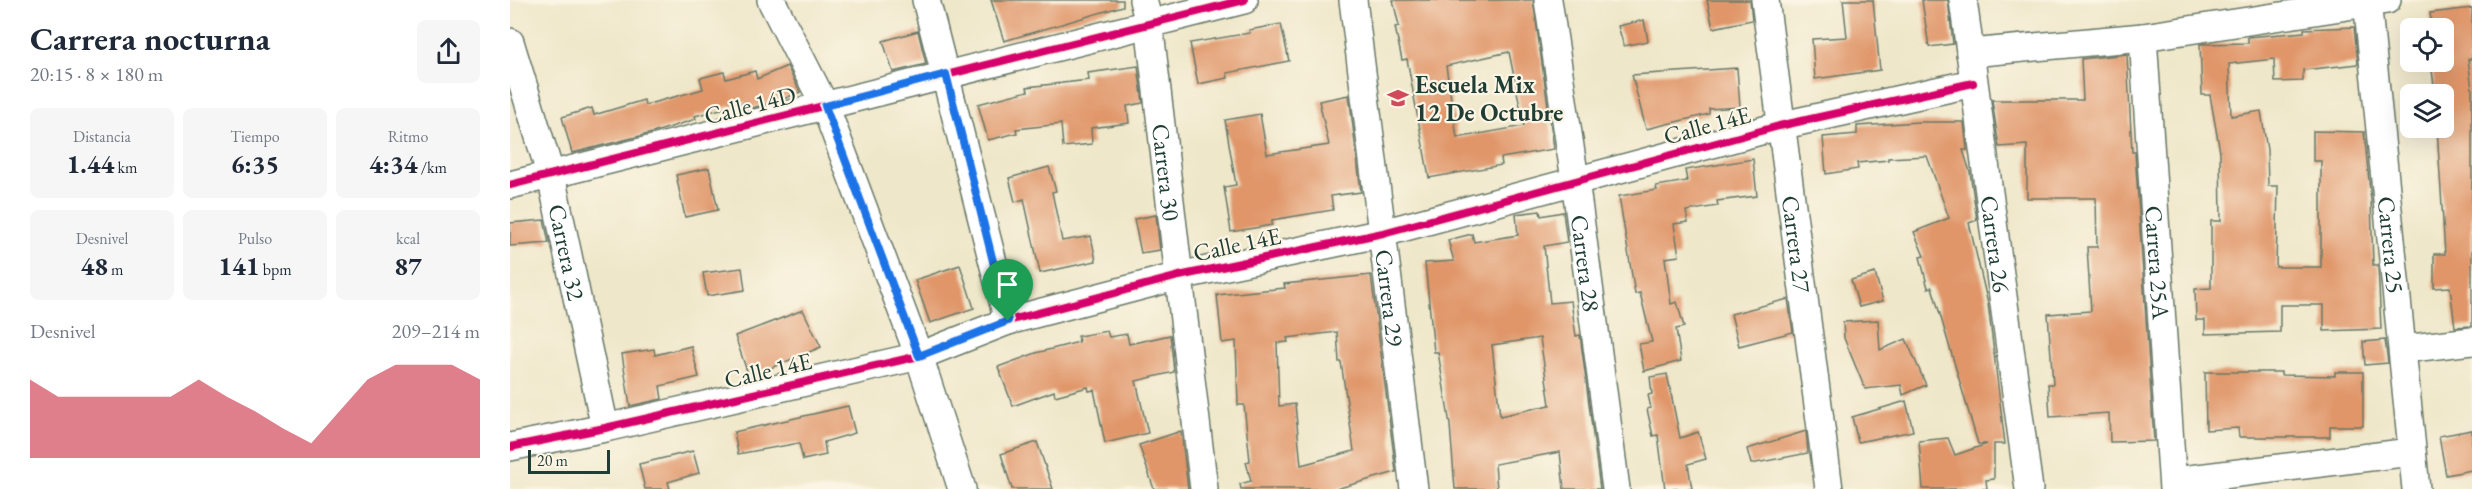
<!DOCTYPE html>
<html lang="es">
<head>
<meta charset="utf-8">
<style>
	:root { --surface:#fff; --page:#f6f6f7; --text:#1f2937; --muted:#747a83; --accent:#d1495b }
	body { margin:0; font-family:"EB Garamond",serif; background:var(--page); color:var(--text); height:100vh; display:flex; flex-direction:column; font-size:22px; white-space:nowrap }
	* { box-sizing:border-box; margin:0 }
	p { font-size:20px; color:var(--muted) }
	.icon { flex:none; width:33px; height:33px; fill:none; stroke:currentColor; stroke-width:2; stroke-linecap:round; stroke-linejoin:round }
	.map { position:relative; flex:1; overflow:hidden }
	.panel { display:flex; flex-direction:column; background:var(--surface); width:510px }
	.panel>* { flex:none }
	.buttons { position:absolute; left:1890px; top:18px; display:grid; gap:12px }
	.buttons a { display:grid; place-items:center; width:54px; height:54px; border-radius:9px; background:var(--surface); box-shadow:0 6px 24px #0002; font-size:30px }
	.scale { position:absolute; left:18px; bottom:15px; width:82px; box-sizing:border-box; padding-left:6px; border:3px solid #1f3d34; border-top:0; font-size:16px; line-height:21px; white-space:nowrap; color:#1f3d34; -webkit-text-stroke:4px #fcf5e5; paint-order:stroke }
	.pin { position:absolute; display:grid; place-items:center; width:51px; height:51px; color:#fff; margin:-62px -26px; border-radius:50% 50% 50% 0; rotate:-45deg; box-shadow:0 0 6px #0007 }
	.pin .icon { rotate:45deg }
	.round { display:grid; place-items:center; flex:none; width:63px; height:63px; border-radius:9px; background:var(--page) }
	.head { display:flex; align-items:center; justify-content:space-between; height:102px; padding:0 30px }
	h1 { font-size:33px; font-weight:700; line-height:45px }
	.stats { display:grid; grid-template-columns:repeat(3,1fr); gap:9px; height:102px; padding:6px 30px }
	.stats div { display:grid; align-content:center; border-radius:9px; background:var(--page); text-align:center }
	.stats b { font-size:26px; font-weight:700 }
	.stats small { font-size:16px; font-weight:400 }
	.stats p { font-size:16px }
	.chart { height:168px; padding:12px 30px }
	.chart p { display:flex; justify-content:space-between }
	.chart svg { width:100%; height:108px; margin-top:6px; fill:var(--accent); opacity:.7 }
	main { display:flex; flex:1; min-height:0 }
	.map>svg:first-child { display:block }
	.building { fill:#e09669; fill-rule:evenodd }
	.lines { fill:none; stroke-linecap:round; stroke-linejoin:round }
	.minor-casing { stroke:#687868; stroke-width:30 }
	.minor { stroke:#fff; stroke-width:27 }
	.cycleway-casing { stroke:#fcf5e5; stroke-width:11 }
	.cycleway { stroke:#d6006c; stroke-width:8 }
	.route-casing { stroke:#fff; stroke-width:12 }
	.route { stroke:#1a73e8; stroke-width:8 }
	.labels { text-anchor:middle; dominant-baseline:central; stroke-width:4.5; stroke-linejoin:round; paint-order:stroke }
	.poi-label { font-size:24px; font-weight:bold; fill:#1f3d34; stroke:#fcf5e5; text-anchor:start }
	.street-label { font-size:24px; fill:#1f3d34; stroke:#fcf5e5 }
</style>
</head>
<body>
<main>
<section class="panel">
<div class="head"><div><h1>Carrera nocturna</h1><p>20:15 · 8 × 180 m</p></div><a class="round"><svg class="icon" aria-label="share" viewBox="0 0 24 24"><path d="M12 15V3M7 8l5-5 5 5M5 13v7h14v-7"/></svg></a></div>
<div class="stats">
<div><p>Distancia</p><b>1.44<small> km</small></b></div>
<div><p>Tiempo</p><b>6:35</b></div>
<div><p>Ritmo</p><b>4:34<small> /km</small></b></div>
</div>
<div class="stats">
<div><p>Desnivel</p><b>48<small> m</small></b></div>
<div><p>Pulso</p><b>141<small> bpm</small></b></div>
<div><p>kcal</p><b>87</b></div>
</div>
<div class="chart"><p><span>Desnivel</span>209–214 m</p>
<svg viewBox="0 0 160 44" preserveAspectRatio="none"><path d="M0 44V12L10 19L20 19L30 19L40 19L50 19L60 12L70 19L80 25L90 32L100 38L110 25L120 12L130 6L140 6L150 6L160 12V44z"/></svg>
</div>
</section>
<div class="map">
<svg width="1962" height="489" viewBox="0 0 1962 489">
	<rect width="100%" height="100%" fill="#fcf5e5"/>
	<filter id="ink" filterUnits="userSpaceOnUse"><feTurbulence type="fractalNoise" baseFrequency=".0167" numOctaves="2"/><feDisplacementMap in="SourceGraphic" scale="12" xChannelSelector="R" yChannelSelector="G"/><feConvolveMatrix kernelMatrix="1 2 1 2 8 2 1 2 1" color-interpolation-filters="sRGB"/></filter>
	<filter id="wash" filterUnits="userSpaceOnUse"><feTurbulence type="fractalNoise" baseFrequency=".008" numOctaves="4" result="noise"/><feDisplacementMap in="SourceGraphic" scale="24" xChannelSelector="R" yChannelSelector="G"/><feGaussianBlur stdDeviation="1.35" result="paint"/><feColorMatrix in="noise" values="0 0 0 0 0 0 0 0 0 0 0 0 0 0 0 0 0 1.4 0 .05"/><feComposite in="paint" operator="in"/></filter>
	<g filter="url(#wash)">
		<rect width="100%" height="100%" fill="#efe7c9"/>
		<g id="blocks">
			<g class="building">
				<path d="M481,0H613V6L494,41Z"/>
				<path d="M883,0H1023L1044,149L991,158L992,165L919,178L897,59L892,60L885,27L889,26ZM999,52L1014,126L947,138L936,66Z"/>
				<path d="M1197,0H1240L1242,20L1203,28Z"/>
				<path d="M1333,0H1363L1370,70L1305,79L1302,39L1337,37Z"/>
				<path d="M1412,0H1438L1443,44L1419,47Z"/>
				<path d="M1962,8V59H1958L1962,89V326L1945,327L1940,287L1924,288V254H1935L1927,128H1934V94H1925L1921,62H1934V28H1922L1920,13Z"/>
				<path d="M1134,20L1138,41L1114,46L1108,26Z"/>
				<path d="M771,24L779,61L717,73L718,78L688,84L680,43L740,33L739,30Z"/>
				<path d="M1844,27L1848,64L1793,70V81L1765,82L1764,59L1719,64L1721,116L1751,111L1757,150L1758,186H1768L1766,267H1811V161H1803V131L1854,132L1861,201L1863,265H1868L1871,329L1814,331V305H1770V332L1695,334V320H1686L1685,289L1701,288V221H1711L1710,152L1700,95H1692L1690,44L1738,43V37L1794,32V29Z"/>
				<path d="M408,31L416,64L383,72L373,41Z"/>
				<path d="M1617,54L1622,152H1625L1644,441L1600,442L1599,413L1540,417L1538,384H1543L1538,314L1581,311L1577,247H1587L1586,198H1517V145L1489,147L1482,100H1573L1571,59Z"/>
				<path d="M277,66L290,92L269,101L238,109L236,102L185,116L186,119L142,133L62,153L52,117L82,108L84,115L134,100L135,105L193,89L190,78L214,72L216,79L245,71L247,79Z"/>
				<path d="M628,66L633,103L617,106L619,123L581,128L582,144L553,147L551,124L506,129L507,133L478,140L468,104L518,91L517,87L579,80L578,73Z"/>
				<path d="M1227,68L1230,107L1199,109V114L1136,129L1122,75Z"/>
				<path d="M839,95L851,192L821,196L823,210L762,220V225L721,232L714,187L726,185L715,120L750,114L757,154L819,145L809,101Z"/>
				<path d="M1409,122H1454L1457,150H1453L1460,172L1467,220L1459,223L1478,304L1495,444H1484V479L1476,480L1477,489H1413L1409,441L1438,438L1445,455L1477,444H1468L1422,287L1418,288L1410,257L1414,256L1404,232L1439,218L1417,156L1378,158V160L1347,163L1348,169L1316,174L1313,137L1347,134V126Z"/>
				<path d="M1243,159L1247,196L1207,201L1208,206L1176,211L1178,222L1164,224L1169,256L1155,258L1161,304L1167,302L1174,327L1166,329L1171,361L1134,371L1129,344L1142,342L1130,293L1125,294L1109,196L1147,190L1146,186L1177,181L1175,170Z"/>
				<path d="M539,167L546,191L542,192L552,241L581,236L586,261L530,273L514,199L505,202L499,178Z"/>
				<path d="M199,168L208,210L175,217L166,175Z"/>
				<path d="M1030,211L1031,216L1053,212L1057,242L1034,246L1040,303L1061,301L1066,336L1070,335L1090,489H1054L1050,452L985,464L987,489H945L940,425L928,352H924L915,263L944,261L938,240L962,234L964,242L1008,235L1006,214ZM1030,338L1040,405L990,416L982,345Z"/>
				<path d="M646,215L650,250L631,253L624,219Z"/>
				<path d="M34,220L39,243L0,246V223Z"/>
				<path d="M450,265L464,308L420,323L405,280Z"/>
				<path d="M232,268L235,290L197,296L193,273Z"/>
				<path d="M1365,273L1373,301L1349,307L1341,280Z"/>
				<path d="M861,275L886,472L826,489H731L730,484L741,481L736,462L740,461L734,405H728L726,341L712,343L707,295L775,288L774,284ZM827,332L829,362H831L844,451L791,465L785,404L769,406L767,343L778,342L777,338Z"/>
				<path d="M1278,299L1283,332L1229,346L1221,314Z"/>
				<path d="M293,310L311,347L239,377L225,336Z"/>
				<path d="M1368,320L1370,350L1396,339L1416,385L1393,395L1391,385L1355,389L1334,338L1333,322Z"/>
				<path d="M597,331L599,337L617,334L619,344L660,335L664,372L626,381L638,433L595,443L584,390L579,391L578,387L545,396L544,391L503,406L488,367L526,353L569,342L568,336Z"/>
				<path d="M1875,340L1878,363L1855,365L1853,342Z"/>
				<path d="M181,346L189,377L150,386L152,399L120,406L112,354L144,349L145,355Z"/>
				<path d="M1695,372H1771V375L1825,376V372H1853V426H1820V437H1729L1728,428L1696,430Z"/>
				<path d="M1157,374L1170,438L1188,432L1196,459L1178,464L1182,489H1155L1148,435L1143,436L1137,409L1141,408L1138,395L1142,394L1140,377Z"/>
				<path d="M1396,401L1403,431L1348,442L1342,417Z"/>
				<path d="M338,406L345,433L314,442L316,455L293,460L289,443L228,454L224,432Z"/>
				<path d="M1962,430V470L1936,475L1929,436Z"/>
				<path d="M671,431L678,489H644L629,445Z"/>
				<path d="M1296,431L1298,453L1241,464L1237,449Z"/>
				<path d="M527,442L543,489H502L491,454Z"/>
				<path d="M183,451L189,473L158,482L160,489H135L129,464Z"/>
			</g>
		</g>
	</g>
	<g filter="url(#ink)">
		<use href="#blocks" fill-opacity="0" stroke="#687868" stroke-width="1.5"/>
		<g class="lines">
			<defs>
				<g id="minor">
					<path d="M261,0L315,106L409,356L452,489"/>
					<path d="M416,0L498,321"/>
					<path id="s1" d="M633,0L639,23L694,489"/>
					<path id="s2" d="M843,0L904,489"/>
					<path id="s3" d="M1038,0L1065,180L1106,489"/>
					<path id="s4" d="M1255,0L1319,489"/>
					<path id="s5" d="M1453,0L1519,489"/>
					<path id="s6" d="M1857,0L1906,489"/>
					<path id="s7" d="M1633,37L1663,489"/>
					<path id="s8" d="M0,42L41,176L95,428"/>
					<path d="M1460,53L1633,37L1877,0"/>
					<path d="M0,185L734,0"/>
					<path d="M1893,349L1962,341"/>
					<path d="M0,447L95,428L409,356L498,321L669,276L873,233L1269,126L1463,83"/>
					<path d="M1663,481L1901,452"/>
				</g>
			</defs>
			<use href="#minor" class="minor-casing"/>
			<use href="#minor" class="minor"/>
			<defs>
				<g id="cycleway">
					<path d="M0,185L734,0"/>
					<path d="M0,447L95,428L409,356L498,321L669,276L873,233L1269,126L1463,83"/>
				</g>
			</defs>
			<use href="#cycleway" class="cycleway-casing"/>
			<use href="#cycleway" class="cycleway"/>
		</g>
	</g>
	<g class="lines" filter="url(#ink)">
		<defs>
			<path id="route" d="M436,74L498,321L409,356L315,106Z"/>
		</defs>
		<use href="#route" class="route-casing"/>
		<use href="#route" class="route"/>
	</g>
	<defs>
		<symbol id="school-bare" viewBox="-9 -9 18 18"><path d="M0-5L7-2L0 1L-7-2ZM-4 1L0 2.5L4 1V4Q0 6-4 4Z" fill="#d1495b" stroke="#fcf5e5" stroke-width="2.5" paint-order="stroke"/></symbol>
	</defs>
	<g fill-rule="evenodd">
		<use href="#school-bare" x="873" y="83" width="30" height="30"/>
	</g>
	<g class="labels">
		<g class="poi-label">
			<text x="905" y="84">Escuela Mix<tspan x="905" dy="28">12 De Octubre</tspan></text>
		</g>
		<g class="street-label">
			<text transform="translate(240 105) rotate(-14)">Calle 14D</text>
			<text transform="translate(1197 125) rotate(-15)">Calle 14E</text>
			<text stroke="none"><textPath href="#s1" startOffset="174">Carrera 30</textPath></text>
			<text transform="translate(727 244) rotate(-12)">Calle 14E</text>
			<text stroke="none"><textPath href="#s6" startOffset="246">Carrera 25</textPath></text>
			<text stroke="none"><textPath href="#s4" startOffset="246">Carrera 27</textPath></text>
			<text stroke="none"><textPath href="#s5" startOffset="246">Carrera 26</textPath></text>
			<text stroke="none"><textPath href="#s8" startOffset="218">Carrera 32</textPath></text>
			<text stroke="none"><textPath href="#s3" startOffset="266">Carrera 28</textPath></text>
			<text stroke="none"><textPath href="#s7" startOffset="226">Carrera 25A</textPath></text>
			<text stroke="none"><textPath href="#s2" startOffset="300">Carrera 29</textPath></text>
			<text transform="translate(258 370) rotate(-13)">Calle 14E</text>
		</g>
	</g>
</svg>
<div class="buttons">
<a><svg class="icon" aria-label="locate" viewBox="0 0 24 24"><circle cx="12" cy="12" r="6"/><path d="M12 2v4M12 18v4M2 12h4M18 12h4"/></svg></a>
<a><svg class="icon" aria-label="layers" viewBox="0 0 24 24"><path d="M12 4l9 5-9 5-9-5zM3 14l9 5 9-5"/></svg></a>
</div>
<div class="scale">20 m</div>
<div class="pin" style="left:498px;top:321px;background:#1e9e55"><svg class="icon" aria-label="arrive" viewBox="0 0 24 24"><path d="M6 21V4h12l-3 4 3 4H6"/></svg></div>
</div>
</main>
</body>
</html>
